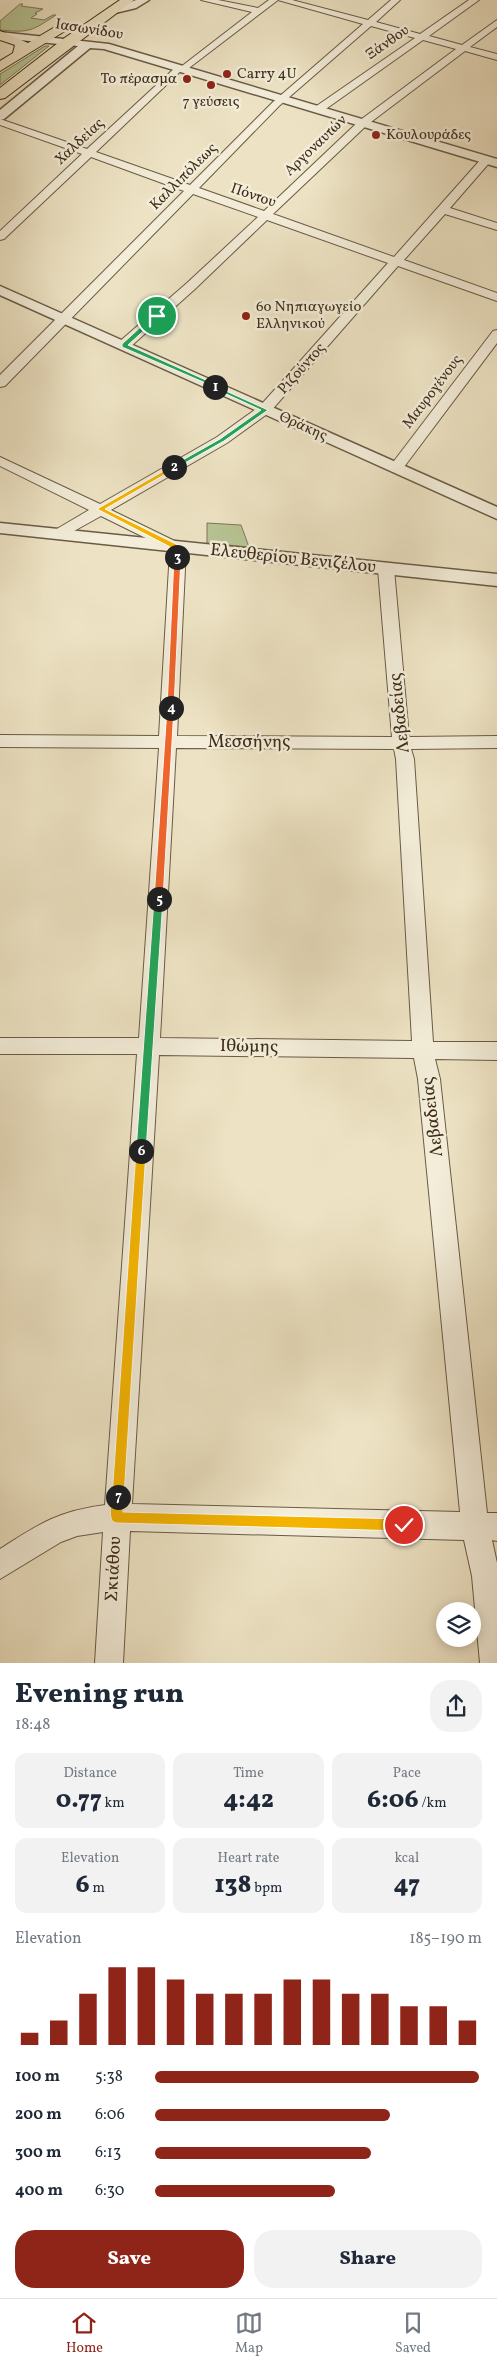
<!DOCTYPE html>
<html lang="en">
<head>
<meta charset="utf-8">
<style>
	:root { --surface:#fff; --page:#f2f2f3; --text:#1f2937; --muted:#747a83; --line:#e0e1e3; --accent:#8f2418 }
	body { margin:0; font-family:Vollkorn,serif; background:var(--page); color:var(--text); height:100vh; display:flex; flex-direction:column; font-size:19px; white-space:nowrap }
	* { box-sizing:border-box; margin:0 }
	p { font-size:16px; color:var(--muted) }
	.icon { flex:none; width:28px; height:28px; fill:none; stroke:currentColor; stroke-width:2; stroke-linecap:round; stroke-linejoin:round }
	.map { position:relative; height:1663px; overflow:hidden }
	.side { display:flex; flex-direction:column; background:var(--surface); flex:1 }
	.side>* { flex:none }
	.controls { position:absolute; left:436px; top:1602px; display:grid; gap:10px }
	.controls a { display:grid; place-items:center; width:45px; height:45px; border-radius:50%; background:var(--surface); box-shadow:0 2px 12px #0003; font-size:25px }
	.pin { position:absolute; display:grid; place-items:center; width:42px; height:42px; color:#fff; margin:-21px; border:2px solid #fff; border-radius:50%; box-shadow:0 1px 5px #0007 }
	.km { position:absolute; width:25px; height:25px; margin:-12px; border-radius:50%; background:#222; color:#fff; font-size:14px; line-height:25px; text-align:center }
	.round { display:grid; place-items:center; flex:none; width:52px; height:52px; border-radius:20px; background:var(--page) }
	.headline { display:flex; align-items:center; justify-content:space-between; height:85px; padding:0 15px }
	h1 { font-size:28px; font-weight:800; line-height:38px }
	.metrics { display:grid; grid-template-columns:repeat(3,1fr); gap:8px; height:85px; padding:5px 15px }
	.metrics div { display:grid; align-content:center; border-radius:12px; background:var(--page); text-align:center }
	.metrics b { font-size:25px; font-weight:800 }
	.metrics small { font-size:14px; font-weight:400 }
	.metrics p { font-size:14px }
	.chart { height:140px; padding:10px 15px }
	.chart p { display:flex; justify-content:space-between }
	.chart svg { width:100%; height:90px; margin-top:5px; stroke:var(--accent); stroke-width:6 }
	.button { display:flex; gap:10px; margin-top:auto; padding:10px 15px }
	.button a { flex:1; height:58px; border-radius:20px; background:var(--accent); color:#fff; font-size:20px; font-weight:800; line-height:58px; text-align:center }
	.button a+a { background:var(--page); color:var(--text) }
	ul { padding:0 15px; list-style:none; font-size:16px }
	li { display:grid; grid-template-columns:80px 60px 1fr; align-items:center; height:38px }
	li i { height:12px; border-radius:6px; background:var(--accent) }
	.dock { display:flex; justify-content:space-around; align-items:center; height:70px; border-top:1px solid var(--line); background:var(--surface); font-size:14px; color:var(--muted) }
	.dock a { display:grid; justify-items:center; gap:2px }
	.dock .active { color:var(--accent) }
	.map>svg:first-child { display:block }
	.green { fill:#b8c494; stroke:#7b7958 }
	.lines { fill:none; stroke-linecap:round; stroke-linejoin:round }
	.minor-casing { stroke:#6a5b45; stroke-width:2 }
	.tertiary-casing { stroke:#6a5b45; stroke-width:3 }
	.primary-casing { stroke:#3e2e1b; stroke-width:2 }
	.minor { fill:#f3edd9; fill-rule:evenodd }
	.tertiary { fill:#f3edd9; fill-rule:evenodd }
	.primary { fill:#ede3c4; fill-rule:evenodd }
	.split-1 { fill:#22a559; stroke:#fff }
	.split-2 { fill:#22a559; stroke:#fff }
	.split-3 { fill:#f5b400; stroke:#fff }
	.split-4 { fill:#f0652b; stroke:#fff }
	.split-5 { fill:#f0652b; stroke:#fff }
	.split-6 { fill:#22a559; stroke:#fff }
	.split-7 { fill:#f5b400; stroke:#fff }
	.split-8 { fill:#f5b400; stroke:#fff }
	.poi-dot { fill:#8f2418; stroke:#f3edd9; stroke-width:2 }
	.labels { text-anchor:middle; dominant-baseline:central; stroke-width:5; stroke-linejoin:round; paint-order:stroke }
	.far-street-label { font-size:15px; fill:#3e2e1b; stroke:#f3edd9 }
	.far-poi-label { font-size:15px; fill:#3e2e1b; stroke:#f3edd9; text-anchor:start }
	.street-label { font-size:18px; fill:#3e2e1b; stroke:#f3edd9 }
</style>
</head>
<body>
<div class="map">
<svg width="497" height="1663" viewBox="0 0 497 1663">
	<rect width="100%" height="100%" fill="#ede3c4"/>
	<filter id="stains"><feTurbulence type="fractalNoise" baseFrequency=".004" numOctaves="4"/><feColorMatrix values="0 0 0 0 .2 0 0 0 0 .09 0 0 0 0 .02 0 0 0 .5 -.17"/></filter>
	<radialGradient id="worn" r=".72"><stop offset=".6" stop-color="#630" stop-opacity="0"/><stop offset="1" stop-color="#630" stop-opacity=".3"/></radialGradient>
	<g class="green">
		<path d="M20,4H23L21,6L43,9L35,13L37,14L31,18L44,20L53,15H56C32,31 29,33 0,30V21Z"/>
		<path d="M45,46H49L0,85V74Z"/>
		<path d="M207,523L241,525L249,547L207,543Z"/>
	</g>
	<g class="lines">
		<defs>
			<g id="minor">
				<path d="M201,0H218L258,8L269,0H292L368,20L391,0H400L376,22L420,34L469,0H479L429,36L462,45L497,20V27L470,47L497,54V60L465,51L367,125L273,214L394,257L482,158H490V162L450,208L497,223V230L445,214L404,260L497,293V301L398,266L270,412L227,443L111,510L183,545L186,548L177,736L392,737L378,569L386,564L394,569L409,737L497,736V748L411,749L414,759L433,1042H497V1060L435,1059L440,1079L487,1513H497V1541L492,1540L497,1563V1663H480L472,1576L464,1540L130,1531L123,1663H95L103,1532L77,1536L61,1542L0,1579V1549C39,1524 58,1511 105,1505L137,1054H0V1038H139L159,748L0,747V735L159,736L170,550L101,516L65,536H55L52,533L55,530L89,510L0,466V457L100,504L217,437L260,406L388,263L267,220L195,289L129,348H119L118,345L119,342L187,283L258,217L193,194L5,386L0,387V375L184,191L91,157L4,239L0,240V231L82,154L0,125V119L87,149L177,66H182L252,12ZM278,0L363,24L273,102L190,185L96,152L184,68H189ZM371,26L415,38L315,107V111H323L423,40L456,49L359,121L264,211L199,188L279,106ZM176,748L394,749L396,759L412,1041L160,1038ZM159,1055L414,1058L418,1079L460,1512L132,1504Z"/>
				<path d="M497,330V343L401,471H391L389,468L391,465L493,331Z"/>
			</g>
			<g id="tertiary">
				<path d="M136,0H149L136,8L111,14L106,11Z"/>
				<path d="M0,32L109,44L497,159V167L104,49L90,48L4,119L0,120V110L78,46L0,38Z"/>
				<path d="M0,286L497,507V519L0,295Z"/>
				<path d="M0,523L497,574V586L0,533Z"/>
			</g>
			<g id="primary">
				<path d="M120,0H134L5,98L0,99V88L63,39Z"/>
				<path d="M60,24L65,25L67,28L65,31L0,71V61L13,53L15,45L0,40V31L28,43Z"/>
			</g>
		</defs>
		<use href="#minor" class="minor-casing"/>
		<use href="#tertiary" class="tertiary-casing"/>
		<use href="#primary" class="primary-casing"/>
		<use href="#minor" class="minor"/>
		<use href="#tertiary" class="tertiary"/>
		<use href="#primary" class="primary"/>
	</g>
	<path class="split-1" d="M155,314L160,316L128,345L217,385V388L122,347V344Z"/>
	<path class="split-2" d="M213,385L268,410L224,441L176,468H172V466L220,439L261,410L213,388Z"/>
	<path class="split-3" d="M174,465L176,468L105,509L180,546L181,557L177,559L174,557V549L97,509Z"/>
	<path class="split-4" d="M177,555L181,557L174,708L171,710L167,708L174,557Z"/>
	<path class="split-5" d="M171,705L174,708L163,899L159,903L154,899L167,708Z"/>
	<path class="split-6" d="M159,896L163,899L146,1151L141,1156L136,1151L154,899Z"/>
	<path class="split-7" d="M141,1147L146,1151L124,1497L122,1501L118,1503L114,1501L112,1497L136,1151Z"/>
	<path class="split-8" d="M118,1491L122,1493L123,1512L404,1519L408,1521L410,1525L408,1529L404,1531L116,1523L112,1521C109,1514 110,1501 114,1493Z"/>
	<g class="poi-dot">
		<circle cx="227" cy="74" r="5"/>
		<circle cx="187" cy="79" r="5"/>
		<circle cx="211" cy="85" r="5"/>
		<circle cx="376" cy="135" r="5"/>
		<circle cx="246" cy="316" r="5"/>
	</g>
	<g class="labels">
		<g class="far-street-label">
			<text transform="translate(89 30) rotate(9)">Ιασωνίδου</text>
			<text transform="translate(388 43) rotate(-35)">Ξάνθου</text>
			<text transform="translate(80 142) rotate(-43)">Χαλδείας</text>
			<text transform="translate(316 146) rotate(-44)">Αργοναυτών</text>
			<text transform="translate(184 177) rotate(-45)">Καλλιπόλεως</text>
			<text transform="translate(253 196) rotate(19)">Πόντου</text>
			<text transform="translate(302 369) rotate(-48)">Ριζούντος</text>
			<text transform="translate(433 392) rotate(-53)">Μαυρογένους</text>
			<text transform="translate(303 427) rotate(24)">Θράκης</text>
		</g>
		<g class="far-poi-label">
			<text x="237" y="74">Carry 4U</text>
			<text x="177" y="79" text-anchor="end">Το πέρασμα</text>
			<text x="211" y="102" text-anchor="middle">7 γεύσεις</text>
			<text x="386" y="135">Κουλουράδες</text>
			<text x="256" y="307">6ο Νηπιαγωγείο<tspan x="256" dy="17">Ελληνικού</tspan></text>
		</g>
		<g class="street-label">
			<text transform="translate(293 559) rotate(6)">Ελευθερίου Βενιζέλου</text>
			<text transform="translate(400 713) rotate(-96)">Λεβαδείας</text>
			<text x="249" y="742">Μεσσήνης</text>
			<text transform="translate(249 1047) rotate(1)">Ιθώμης</text>
			<text transform="translate(433 1117) rotate(-97)">Λεβαδείας</text>
			<text transform="translate(114 1569) rotate(-87)">Σκιάθου</text>
		</g>
	</g>
	<rect width="100%" height="100%" filter="url(#stains)"/>
	<rect width="100%" height="100%" fill="url(#worn)"/>
</svg>
<div class="controls">
<a><svg class="icon" aria-label="layers" viewBox="0 0 24 24"><path d="M12 4l9 5-9 5-9-5zM3 14l9 5 9-5"/></svg></a>
</div>
<div class="pin" style="left:157px;top:316px;background:#1e9e55"><svg class="icon" aria-label="arrive" viewBox="0 0 24 24"><path d="M6 21V4h12l-3 4 3 4H6"/></svg></div>
<div class="pin" style="left:404px;top:1525px;background:#d93025"><svg class="icon" aria-label="check" viewBox="0 0 24 24"><path d="M5 12l5 5 9-10"/></svg></div>
<b class="km" style="left:215px;top:387px">1</b>
<b class="km" style="left:174px;top:467px">2</b>
<b class="km" style="left:177px;top:557px">3</b>
<b class="km" style="left:171px;top:708px">4</b>
<b class="km" style="left:159px;top:899px">5</b>
<b class="km" style="left:141px;top:1151px">6</b>
<b class="km" style="left:118px;top:1497px">7</b>
</div>
<section class="side">
<div class="headline"><div><h1>Evening run</h1><p>18:48</p></div><a class="round"><svg class="icon" aria-label="share" viewBox="0 0 24 24"><path d="M12 15V3M7 8l5-5 5 5M5 13v7h14v-7"/></svg></a></div>
<div class="metrics">
<div><p>Distance</p><b>0.77<small> km</small></b></div>
<div><p>Time</p><b>4:42</b></div>
<div><p>Pace</p><b>6:06<small> /km</small></b></div>
</div>
<div class="metrics">
<div><p>Elevation</p><b>6<small> m</small></b></div>
<div><p>Heart rate</p><b>138<small> bpm</small></b></div>
<div><p>kcal</p><b>47</b></div>
</div>
<div class="chart"><p><span>Elevation</span>185–190 m</p>
<svg viewBox="0 0 160 44" preserveAspectRatio="none"><path d="M5 44V38M15 44V32M25 44V19M35 44V6M45 44V6M55 44V12M65 44V19M75 44V19M85 44V19M95 44V12M105 44V12M115 44V19M125 44V19M135 44V25M145 44V25M155 44V32"/></svg>
</div>
<ul>
<li><b>100 m</b>5:38<i style="width:99%"></i></li>
<li><b>200 m</b>6:06<i style="width:72%"></i></li>
<li><b>300 m</b>6:13<i style="width:66%"></i></li>
<li><b>400 m</b>6:30<i style="width:55%"></i></li>
</ul>
<div class="button"><a>Save</a><a>Share</a></div>
</section>
<nav class="dock">
<a class="active"><svg class="icon" aria-label="home" viewBox="0 0 24 24"><path d="M3 11l9-7 9 7M6 9v11h12V9"/></svg>Home</a>
<a><svg class="icon" aria-label="map" viewBox="0 0 24 24"><path d="M3 6l6-2 6 2 6-2v14l-6 2-6-2-6 2zM9 4v14M15 6v14"/></svg>Map</a>
<a><svg class="icon" aria-label="saved" viewBox="0 0 24 24"><path d="M7 4h10v16l-5-4-5 4z"/></svg>Saved</a>
</nav>
</body>
</html>
